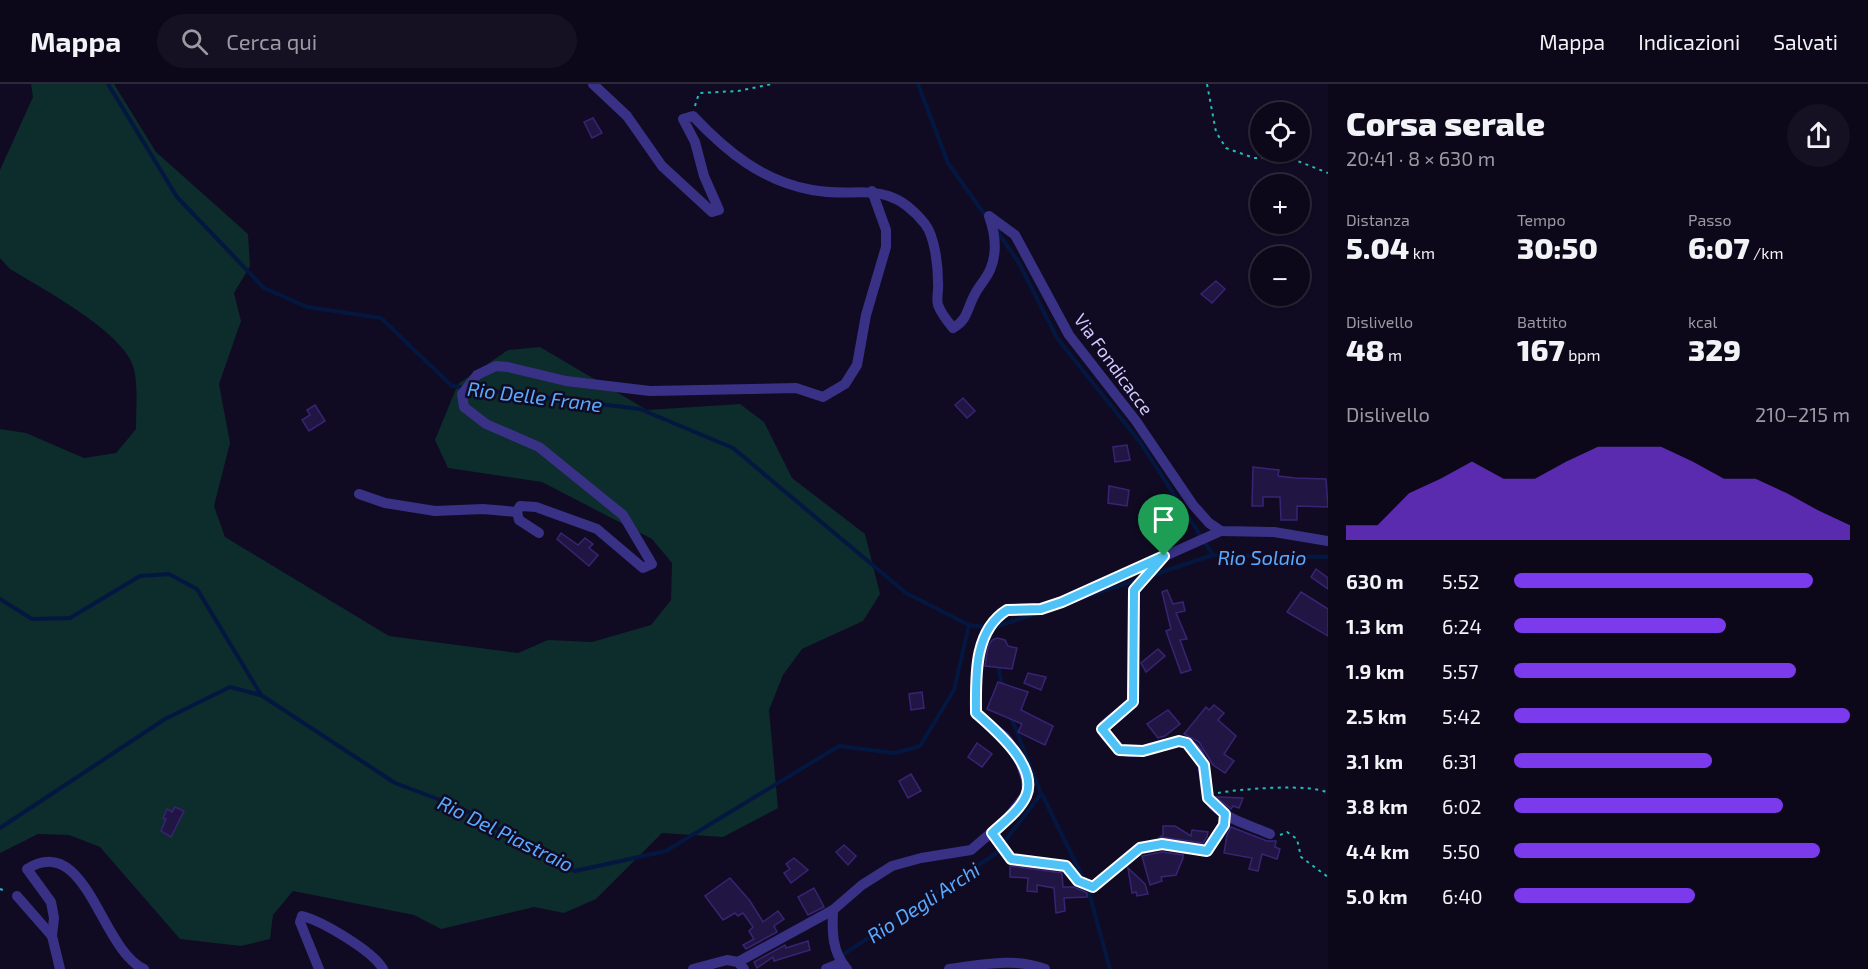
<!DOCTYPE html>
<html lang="it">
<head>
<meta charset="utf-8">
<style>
	:root { --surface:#0c081a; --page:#151123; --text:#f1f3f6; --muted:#9a9aa2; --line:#2c2939; --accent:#7c3aed }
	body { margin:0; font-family:"Exo 2",sans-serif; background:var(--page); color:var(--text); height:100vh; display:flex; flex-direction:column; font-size:22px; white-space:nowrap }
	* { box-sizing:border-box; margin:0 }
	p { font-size:20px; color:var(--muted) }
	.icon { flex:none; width:33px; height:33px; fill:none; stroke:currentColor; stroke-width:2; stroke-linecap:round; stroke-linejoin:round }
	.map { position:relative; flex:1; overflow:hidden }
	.side { display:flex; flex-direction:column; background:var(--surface); width:540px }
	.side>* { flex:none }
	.tools { position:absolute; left:1250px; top:18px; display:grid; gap:12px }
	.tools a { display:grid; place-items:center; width:60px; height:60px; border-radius:50%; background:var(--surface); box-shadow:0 2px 4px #0004,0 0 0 2px var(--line); font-size:30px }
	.pin { position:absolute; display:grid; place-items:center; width:51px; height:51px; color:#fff; margin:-62px -26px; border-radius:50% 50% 50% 0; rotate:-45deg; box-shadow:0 0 6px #0007 }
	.pin .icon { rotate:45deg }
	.round { display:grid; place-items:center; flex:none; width:63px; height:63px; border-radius:32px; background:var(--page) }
	.summary { display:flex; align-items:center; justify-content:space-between; height:102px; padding:0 18px }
	h1 { font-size:33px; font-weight:800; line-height:45px }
	.metrics { display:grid; grid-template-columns:repeat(3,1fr); gap:9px; height:102px; padding:6px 18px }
	.metrics div { display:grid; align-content:center }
	.metrics b { font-size:30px; font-weight:800 }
	.metrics small { font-size:16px; font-weight:400 }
	.metrics p { font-size:16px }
	.chart { height:168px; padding:12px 18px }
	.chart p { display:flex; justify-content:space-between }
	.chart svg { width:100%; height:108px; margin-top:6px; fill:var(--accent); opacity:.7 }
	ul { padding:0 18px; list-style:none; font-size:20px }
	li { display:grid; grid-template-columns:96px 72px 1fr; align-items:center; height:45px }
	li i { height:15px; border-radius:8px; background:var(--accent) }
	header { display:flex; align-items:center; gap:36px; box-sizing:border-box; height:84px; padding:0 30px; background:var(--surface); border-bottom:2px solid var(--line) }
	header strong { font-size:28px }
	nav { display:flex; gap:33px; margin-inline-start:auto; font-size:21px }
	.search { width:420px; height:54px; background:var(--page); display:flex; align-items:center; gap:15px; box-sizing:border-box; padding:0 21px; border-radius:33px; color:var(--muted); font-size:22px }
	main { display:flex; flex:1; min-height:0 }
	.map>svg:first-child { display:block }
	.green { fill:#0d2c2c }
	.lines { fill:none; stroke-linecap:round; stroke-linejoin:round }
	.stream { stroke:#041741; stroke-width:4 }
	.building { fill:#211544; stroke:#382473; stroke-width:1.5 }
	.path { stroke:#21bdbb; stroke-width:2; stroke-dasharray:3 4.5; stroke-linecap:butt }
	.street { stroke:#383186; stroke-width:10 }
	.route-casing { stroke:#fff; stroke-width:12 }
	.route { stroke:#4fc3f7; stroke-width:8 }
	.labels { text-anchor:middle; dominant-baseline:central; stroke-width:5; stroke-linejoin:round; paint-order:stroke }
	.street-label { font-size:18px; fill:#d4cbff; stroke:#100b22 }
	.water-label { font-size:20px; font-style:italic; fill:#59aaff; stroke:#100b22 }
</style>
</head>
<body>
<header>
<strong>Mappa</strong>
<div class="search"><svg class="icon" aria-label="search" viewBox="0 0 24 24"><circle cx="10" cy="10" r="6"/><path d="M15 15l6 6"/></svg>Cerca qui</div>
<nav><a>Mappa</a><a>Indicazioni</a><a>Salvati</a></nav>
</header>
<main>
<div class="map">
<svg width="1328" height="885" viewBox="0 0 1328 885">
	<rect width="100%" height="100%" fill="#100b22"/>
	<path class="green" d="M31,0H114L156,68L248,150L250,182L234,209L241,237L219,300L230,359L214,422L225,453L389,552L518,569L548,556L592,558L651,541L671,516L672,479L652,455L542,398L448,384L435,356L458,300L508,266L540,263L647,326L740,320L764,338L792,394L865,450L880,510L863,537L802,565L783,591L769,626L778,724L723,753L662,749L596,815L564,829L534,823L441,845L414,831L293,807L273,831L270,855L241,862L180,855L100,763L69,751L38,750L0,769V345L26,349L84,374L116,369L136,345C136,326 138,303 134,285C126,249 41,204 10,185L0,174V86L33,13Z"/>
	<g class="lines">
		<g class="stream">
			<path d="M108,0L177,113L264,204L307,223L381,234L452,302L640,325L733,364L906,509L969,541L992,544L1038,529"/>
			<path d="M918,0L948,79L987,134"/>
			<path d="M997,147L1019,179L1057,254L1140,358L1213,471"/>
			<path d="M1153,491L1213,471L1328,473"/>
			<path d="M1082,514L1140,495"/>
			<path d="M0,515L32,535L70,534L140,492L169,490L197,505L261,611L395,699L459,723L575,787L666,767L839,662L895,669L920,662L954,606L969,541"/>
			<path d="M998,580L1002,603"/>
			<path d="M1042,710L1085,798"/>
			<path d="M0,744L165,635L230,603L260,611"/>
			<path d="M1088,805L1110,885"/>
			<path d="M841,872L995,770L1041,710L1011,633"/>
		</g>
	</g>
	<g class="building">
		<path d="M593,34L602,49L592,54L584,38Z"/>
		<path d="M1216,197L1225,205L1212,219L1201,210Z"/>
		<path d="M963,314L975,327L967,334L955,321Z"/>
		<path d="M315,321L325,337L309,347L302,336L310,331L307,326Z"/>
		<path d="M1127,361L1130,376L1115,378L1113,363Z"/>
		<path d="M1253,383L1279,386L1278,392L1295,394L1326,395L1328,423L1297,422V436H1281L1280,413H1263V422H1252Z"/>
		<path d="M1109,402L1129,406L1127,422L1108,419Z"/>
		<path d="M1156,416L1176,425L1171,438L1148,428Z"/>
		<path d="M561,449L578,461L585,454L593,460L589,464L598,471L589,482L557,455Z"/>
		<path d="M1316,485L1328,494V505L1311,493Z"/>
		<path d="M1167,506L1173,520L1183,518L1185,527L1176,529L1187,555L1180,556L1191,586L1181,589L1166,547L1171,545L1162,508Z"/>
		<path d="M1301,508L1328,525V552L1287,528Z"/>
		<path d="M997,554L1005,556L1008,562L1017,564L1012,585L985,582L988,563L992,556Z"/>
		<path d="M1158,565L1165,572L1146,588L1141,579Z"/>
		<path d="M1028,589L1046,593L1041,606L1024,599Z"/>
		<path d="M998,598L1028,608L1021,626L1053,642L1045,661L1018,648L1022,640L987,625Z"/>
		<path d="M922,608L924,624L911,626L909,610Z"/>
		<path d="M1214,621L1224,629L1218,636L1236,652L1224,670L1234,677L1225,689L1213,681L1199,658L1184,650L1206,623L1209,626Z"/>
		<path d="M1168,626L1180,640L1165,652L1158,654L1147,640Z"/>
		<path d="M977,659L992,670L982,683L968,673Z"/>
		<path d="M911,690L921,707L908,714L899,697Z"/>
		<path d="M1216,713H1218L1243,714L1239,724L1233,722L1231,725Z"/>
		<path d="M175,723L184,727L171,753L161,747L166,735L163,734L167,725L172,728Z"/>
		<path d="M1163,742H1175L1191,752L1192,746L1208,748L1207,753L1203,759L1160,753L1163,751Z"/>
		<path d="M1231,743L1267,757H1276L1275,763L1280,765L1277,775L1262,770L1258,787L1249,785L1252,774L1224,769L1227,751Z"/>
		<path d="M844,761L856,772L848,781L836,768Z"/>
		<path d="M1162,768L1183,771V774L1176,791L1161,793L1162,797L1150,801L1142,772Z"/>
		<path d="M794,774L808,786L791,799L784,789L790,785L786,780Z"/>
		<path d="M1010,782L1062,789L1063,803H1074L1087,809V813L1064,814L1065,827L1056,829L1054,804L1037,801V808L1027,807L1028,794L1010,793Z"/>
		<path d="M1128,784L1145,800L1148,810L1137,812L1136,808L1132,809Z"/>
		<path d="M730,794L750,817L763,838L778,827L784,835L774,842L777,848L746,865L743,861L754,855L749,847L753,843L743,829L738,832L735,829L723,836L705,812Z"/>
		<path d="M814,804L824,823L808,831L798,813Z"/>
		<path d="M808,857L810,866L774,877L773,873L757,884L754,878L785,861L786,864Z"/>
	</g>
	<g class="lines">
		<g class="path">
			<path d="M1207,0L1216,48L1226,64L1254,74H1290L1328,89"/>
			<path d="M695,22L699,9L738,7L772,0"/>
			<path d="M1218,709C1239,705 1312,699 1328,709"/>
			<path d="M1280,751L1287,748L1297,755L1301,773L1328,793"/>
			<path d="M0,805L6,807"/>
		</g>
		<g class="street">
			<path d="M593,0L627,32L662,82L712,128L719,126L704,92L695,58L683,35L693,32C726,67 762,97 812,106C859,115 888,93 925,140C935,153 938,182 938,198C939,205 936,215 938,221C941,229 948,238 953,244C968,236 967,224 975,210C979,202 986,195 990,186C998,168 995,149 989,132L1015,151L1069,251L1136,337L1193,421L1209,439L1221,447L1274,448L1328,457"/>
			<path d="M359,410L385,419L435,427L483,425L517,428"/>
			<path d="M539,449L519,436L517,428L520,422L536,423L597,445L643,484L652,480L623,431L539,363L486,340L464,323L462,310L477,291L496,282L508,283L566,297L650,307L796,304L823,313L845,300L857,281L866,231L886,163V146L872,107"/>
			<path d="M1162,475L1134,506L1133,618L1104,641L1102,647C1125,680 1138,666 1170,659C1174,658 1179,656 1184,658C1213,668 1197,704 1213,721C1228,736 1252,742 1270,750"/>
			<path d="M992,749L1011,775L1066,782L1078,797L1093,803L1140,764L1162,760L1207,767L1224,741L1225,730"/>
			<path d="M17,812L52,852"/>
			<path d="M833,826C832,848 832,868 847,885"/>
			<path d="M738,878L833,826L862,801L892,782L921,774L971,766L1007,735L1027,709L1026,695L1017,669L1005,653L976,629V592L981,560L994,538L1007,526L1041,525L1062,518L1221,447"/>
			<path d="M60,885L52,852L54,834L51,818L27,785C87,748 100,865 144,885"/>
			<path d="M319,885L300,838L302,832C322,837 373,867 383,885"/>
			<path d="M693,885L727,876L738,878L744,885"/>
			<path d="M826,885L841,879"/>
			<path d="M949,885C980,881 1015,873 1045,885"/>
		</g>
	</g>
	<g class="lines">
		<defs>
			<path id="route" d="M1164,472L1134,506L1133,618L1102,645L1119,666L1143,667L1179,657L1187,659L1204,681L1208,714L1225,730L1224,741L1207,767L1162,760L1140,764L1093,803L1078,797L1066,782L1011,775L992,749C1004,738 1019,727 1026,712C1039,682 994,645 976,629C976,594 973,547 1007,526L1041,525L1062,518Z"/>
		</defs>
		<use href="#route" class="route-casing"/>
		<use href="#route" class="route"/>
	</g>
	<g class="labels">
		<g class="street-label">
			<text transform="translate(1114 280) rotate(54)">Via Fondicacce</text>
		</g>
		<g class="water-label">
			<text transform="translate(535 312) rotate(7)">Rio Delle Frane</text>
			<text x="1262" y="473">Rio Solaio</text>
			<text transform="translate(506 749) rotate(26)">Rio Del Piastraio</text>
			<text transform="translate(923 818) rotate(-33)">Rio Degli Archi</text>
		</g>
	</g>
</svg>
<div class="tools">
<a><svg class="icon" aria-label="locate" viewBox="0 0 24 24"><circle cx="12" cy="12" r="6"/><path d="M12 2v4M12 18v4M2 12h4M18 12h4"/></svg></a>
<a>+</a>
<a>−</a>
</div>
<div class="pin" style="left:1164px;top:472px;background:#1e9e55"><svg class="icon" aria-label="arrive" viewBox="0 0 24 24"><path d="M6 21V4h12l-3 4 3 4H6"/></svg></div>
</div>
<section class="side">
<div class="summary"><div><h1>Corsa serale</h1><p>20:41 · 8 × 630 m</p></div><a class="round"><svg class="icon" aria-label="share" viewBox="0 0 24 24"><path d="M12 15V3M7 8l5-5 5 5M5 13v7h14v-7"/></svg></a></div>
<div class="metrics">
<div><p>Distanza</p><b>5.04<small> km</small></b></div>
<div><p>Tempo</p><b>30:50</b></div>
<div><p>Passo</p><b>6:07<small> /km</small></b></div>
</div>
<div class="metrics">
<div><p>Dislivello</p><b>48<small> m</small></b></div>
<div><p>Battito</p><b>167<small> bpm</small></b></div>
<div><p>kcal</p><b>329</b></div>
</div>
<div class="chart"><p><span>Dislivello</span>210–215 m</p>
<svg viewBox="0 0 160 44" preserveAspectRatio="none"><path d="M0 44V38L10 38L20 25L30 19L40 12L50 19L60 19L70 12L80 6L90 6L100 6L110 12L120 19L130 19L140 25L150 32L160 38V44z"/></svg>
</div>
<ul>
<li><b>630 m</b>5:52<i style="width:89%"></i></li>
<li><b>1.3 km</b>6:24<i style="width:63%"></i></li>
<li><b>1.9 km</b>5:57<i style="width:84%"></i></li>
<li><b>2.5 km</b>5:42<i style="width:100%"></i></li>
<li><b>3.1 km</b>6:31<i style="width:59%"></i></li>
<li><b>3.8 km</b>6:02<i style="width:80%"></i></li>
<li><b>4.4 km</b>5:50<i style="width:91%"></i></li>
<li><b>5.0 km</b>6:40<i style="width:54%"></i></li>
</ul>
</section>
</main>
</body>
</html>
